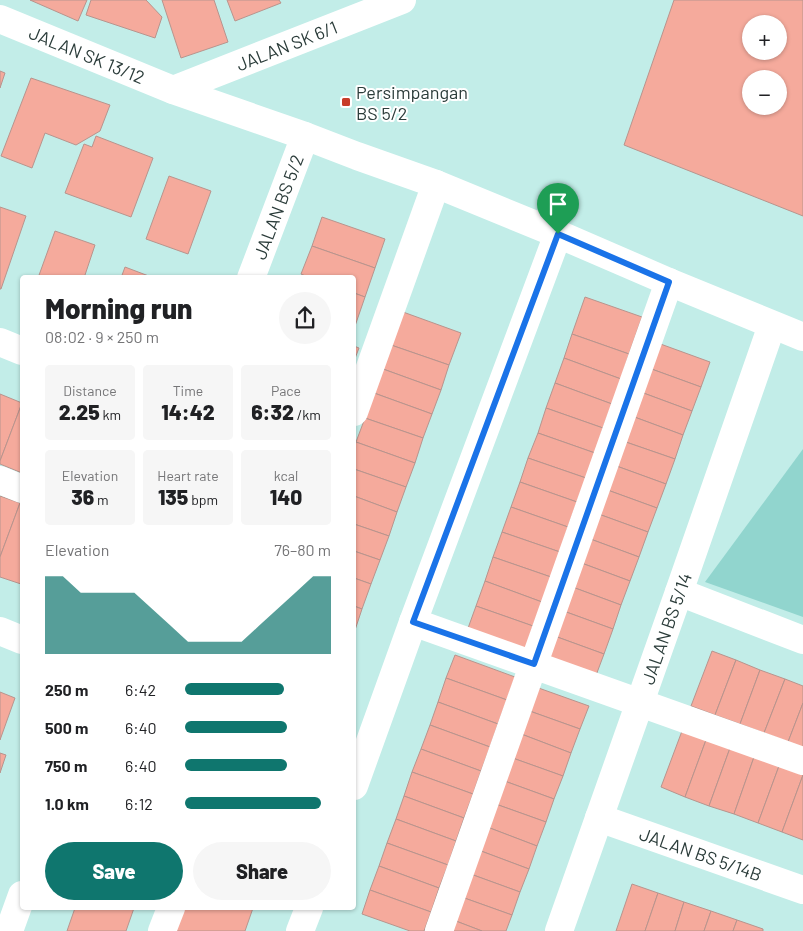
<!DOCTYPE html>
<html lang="en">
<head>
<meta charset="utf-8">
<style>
	:root { --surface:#fff; --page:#f6f6f6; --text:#202124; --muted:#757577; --accent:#0f766e }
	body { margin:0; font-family:Barlow,sans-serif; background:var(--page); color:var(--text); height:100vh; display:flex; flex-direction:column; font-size:19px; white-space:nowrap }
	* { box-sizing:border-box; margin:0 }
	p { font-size:16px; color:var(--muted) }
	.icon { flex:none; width:28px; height:28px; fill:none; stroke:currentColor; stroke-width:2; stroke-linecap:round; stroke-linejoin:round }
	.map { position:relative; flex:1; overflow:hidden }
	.side { position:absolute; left:20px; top:275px; width:336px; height:635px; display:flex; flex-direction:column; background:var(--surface); border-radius:5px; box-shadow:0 1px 4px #0004 }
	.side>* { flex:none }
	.controls { position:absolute; left:742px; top:15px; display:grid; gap:10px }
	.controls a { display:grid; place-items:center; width:45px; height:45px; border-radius:50%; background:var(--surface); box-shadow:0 1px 4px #0004; font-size:25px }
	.pin { position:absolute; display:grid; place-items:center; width:42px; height:42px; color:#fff; margin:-51px -21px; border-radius:50% 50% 50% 0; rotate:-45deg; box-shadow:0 0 5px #0007 }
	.pin .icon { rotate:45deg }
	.round { display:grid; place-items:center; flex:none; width:52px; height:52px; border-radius:26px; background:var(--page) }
	.headline { display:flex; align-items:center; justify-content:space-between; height:85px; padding:0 25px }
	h1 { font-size:28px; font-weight:800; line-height:38px }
	.figures { display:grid; grid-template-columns:repeat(3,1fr); gap:8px; height:85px; padding:5px 25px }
	.figures div { display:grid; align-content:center; border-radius:5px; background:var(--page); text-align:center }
	.figures b { font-size:21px; font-weight:800 }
	.figures small { font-size:14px; font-weight:400 }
	.figures p { font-size:14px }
	.chart { height:140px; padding:10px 25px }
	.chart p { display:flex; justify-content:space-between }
	.chart svg { width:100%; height:90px; margin-top:5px; fill:var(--accent); opacity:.7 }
	.action { display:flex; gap:10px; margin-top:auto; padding:10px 25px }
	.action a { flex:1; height:58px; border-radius:30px; background:var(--accent); color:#fff; font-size:20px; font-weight:800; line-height:58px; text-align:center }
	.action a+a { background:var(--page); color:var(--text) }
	ul { padding:0 25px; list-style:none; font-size:16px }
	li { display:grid; grid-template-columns:80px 60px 1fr; align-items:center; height:38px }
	li i { height:12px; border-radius:6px; background:var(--accent) }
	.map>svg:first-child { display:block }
	.green { fill:#91d5ce }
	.building { fill:#f5aa9c; stroke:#b8948d; fill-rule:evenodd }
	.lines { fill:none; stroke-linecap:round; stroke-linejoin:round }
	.minor { stroke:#fff; stroke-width:28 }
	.route-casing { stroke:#fff; stroke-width:10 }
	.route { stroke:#1a73e8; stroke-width:6 }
	.poi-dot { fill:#c83c29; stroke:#fff; stroke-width:2 }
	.labels { text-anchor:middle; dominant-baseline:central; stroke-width:4; stroke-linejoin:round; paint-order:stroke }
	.street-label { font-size:18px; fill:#2b3c3a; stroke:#fff }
	.poi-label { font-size:18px; fill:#2b3c3a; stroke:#fff; text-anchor:start }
</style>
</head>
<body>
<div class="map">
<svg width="803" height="931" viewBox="0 0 803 931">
	<rect width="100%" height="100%" fill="#c2ede8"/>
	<path class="green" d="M803,449V617L705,582Z"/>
	<g class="building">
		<path d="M30,0H87L78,21Z"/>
		<path d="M91,0H146L162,17L155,38L86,15Z"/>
		<path d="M162,0H214L228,42L181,58Z"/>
		<path d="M227,0H279L281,3L235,21Z"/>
		<path d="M674,0H803V216L624,145ZM751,24H779V51H751ZM751,79H779V106H751Z"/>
		<path d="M0,71L5,73L0,88Z"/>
		<path d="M31,78L110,105L100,131L76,145L45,133L32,168L1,156Z"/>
		<path d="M96,136L153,158L131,217L65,193L84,144L92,147Z"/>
		<path d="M169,176L211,191L188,254L146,239Z"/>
		<path d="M0,207L26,216L1,289H0Z"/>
		<path d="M322,217L385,239L375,268L312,246Z"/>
		<path d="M55,231L95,245L84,278H38Z"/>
		<path d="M312,246L375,268L365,297L354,293V278H310L301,274Z"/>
		<path d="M125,267L154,278H121Z"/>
		<path d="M354,293L365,297L355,326L354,325Z"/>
		<path d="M585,297L642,317L629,354L572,334Z"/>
		<path d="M403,312L461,333L449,365L391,345Z"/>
		<path d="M572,334L629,354L621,379L564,358Z"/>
		<path d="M655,342L710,362L701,387L646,367Z"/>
		<path d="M391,345L449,365L441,390L383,369Z"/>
		<path d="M354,346L359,348L354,361Z"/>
		<path d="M564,358L621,379L612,404L555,383Z"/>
		<path d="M646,367L701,387L692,411L638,391Z"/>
		<path d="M383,369L441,390L432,414L374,393Z"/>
		<path d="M555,383L612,404L603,428L546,408Z"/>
		<path d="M638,391L692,411L683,435L629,415Z"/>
		<path d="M374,393L432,414L423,438L365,418Z"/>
		<path d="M0,394L22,403L0,461Z"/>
		<path d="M22,403V473L0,464V461Z"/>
		<path d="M546,408L603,428L595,453L538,433Z"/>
		<path d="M629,415L683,435L675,459L620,440Z"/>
		<path d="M365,418L423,438L415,463L356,442Z"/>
		<path d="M538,433L595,453L586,478L528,458Z"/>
		<path d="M620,440L675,459L666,484L611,464Z"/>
		<path d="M356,442L415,463L406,487L354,469V450Z"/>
		<path d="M528,458L586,478L577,502L520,482Z"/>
		<path d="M611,464L666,484L657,508L602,488Z"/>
		<path d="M354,469L406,487L397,512L354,496Z"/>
		<path d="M520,482L577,502L568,527L511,507Z"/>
		<path d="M602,488L657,508L648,532L593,512Z"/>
		<path d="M0,496L20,503L0,557Z"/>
		<path d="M354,496L397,512L389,536L354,524Z"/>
		<path d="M20,503L22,504V580L21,584L0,577V557Z"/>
		<path d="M511,507L568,527L560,552L502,532Z"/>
		<path d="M593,512L648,532L639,557L585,537Z"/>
		<path d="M354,524L389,536L380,560L354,551Z"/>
		<path d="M502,532L560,552L551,577L493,557Z"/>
		<path d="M585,537L639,557L630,581L576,561Z"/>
		<path d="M354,551L380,560L371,584L354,578Z"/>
		<path d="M493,557L551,577L542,602L485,581Z"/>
		<path d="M576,561L630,581L621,605L567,585Z"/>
		<path d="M354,578L371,584L362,609L354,606Z"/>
		<path d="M485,581L542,602L533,626L476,606Z"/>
		<path d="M567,585L621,605L613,629L558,609Z"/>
		<path d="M354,606L362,609L354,633Z"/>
		<path d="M476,606L533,626L525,651L467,631Z"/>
		<path d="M558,609L613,629L604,654L549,634Z"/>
		<path d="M549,634L604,654L595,678L540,658Z"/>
		<path d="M712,651L736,660L715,715L691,706Z"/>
		<path d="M455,655L515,677L507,700L446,678Z"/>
		<path d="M736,660L760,670L740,724L715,715Z"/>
		<path d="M760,670L785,679L764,733L740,724Z"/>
		<path d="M446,678L507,700L498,724L438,702Z"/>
		<path d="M785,679L803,686V703L788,742L764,733Z"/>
		<path d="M533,686L589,706L580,729L524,709Z"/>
		<path d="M0,692L15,698L0,740Z"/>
		<path d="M438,702L498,724L490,747L430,725Z"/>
		<path d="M803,703V748L788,742Z"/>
		<path d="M524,709L580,729L571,753L516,732Z"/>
		<path d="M430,725L490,747L481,771L421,749Z"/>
		<path d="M682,731L706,740L685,797L661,787Z"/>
		<path d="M516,732L571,753L563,776L507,756Z"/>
		<path d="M706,740L730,748L709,806L685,797Z"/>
		<path d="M730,748L754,757L734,814L709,806Z"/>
		<path d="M421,749L481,771L473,794L412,772Z"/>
		<path d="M0,753L6,755L0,773Z"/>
		<path d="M507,756L563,776L554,799L499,779Z"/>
		<path d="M754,757L779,766L758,823L734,814Z"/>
		<path d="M779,766L803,775L782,832L758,823Z"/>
		<path d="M412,772L473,794L464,818L404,796Z"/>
		<path d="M803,775V840L782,832Z"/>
		<path d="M499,779L554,799L546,822L490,802Z"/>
		<path d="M404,796L464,818L456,841L396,819Z"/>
		<path d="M490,802L546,822L537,846L482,825Z"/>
		<path d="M396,819L456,841L448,865L387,843Z"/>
		<path d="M482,825L537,846L529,869L473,848Z"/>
		<path d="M387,843L448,865L439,888L379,866Z"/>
		<path d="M473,848L529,869L520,892L465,872Z"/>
		<path d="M379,866L439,888L431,912L370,890Z"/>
		<path d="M465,872L520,892L512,915L456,895Z"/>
		<path d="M632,884L658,893L645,931H616Z"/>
		<path d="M370,890L431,912L424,931H410L362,914Z"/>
		<path d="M658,893L684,902L675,931H645Z"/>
		<path d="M456,895L512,915L506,931H482L448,918Z"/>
		<path d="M684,902L711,911L704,931H675Z"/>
		<path d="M75,908H134L126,931H67Z"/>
		<path d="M178,908H253L245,931H169Z"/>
		<path d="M711,911L737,920L733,931H704Z"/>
		<path d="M448,918L482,931H443Z"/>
		<path d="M737,920L763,929V931H733Z"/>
	</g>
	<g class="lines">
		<g class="minor">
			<path id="s1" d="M0,19L173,90L305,136L357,156L436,184L558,234L669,282L803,337"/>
			<path id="s2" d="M173,90L402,0"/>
			<path id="s3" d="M251,278L305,136"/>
			<path d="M0,342L22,351"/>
			<path d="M354,412L436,184"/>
			<path d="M0,480L22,489"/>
			<path d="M679,592L803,640"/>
			<path d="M413,622L803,761"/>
			<path d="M0,631L22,640"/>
			<path d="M354,786L413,622L558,234"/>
			<path id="s4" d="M599,818L803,890"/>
			<path d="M9,931L22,895"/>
			<path d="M162,931L171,908"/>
			<path d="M300,931L309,908"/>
			<path d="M439,931L669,282"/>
			<path id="s5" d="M559,931L679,592L772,325"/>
		</g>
	</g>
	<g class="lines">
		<defs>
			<path id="route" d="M558,234L669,282L534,664L413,622Z"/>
		</defs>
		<use href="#route" class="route-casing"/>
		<use href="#route" class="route"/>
	</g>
	<rect class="poi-dot" x="341" y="97" width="10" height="10" rx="2.5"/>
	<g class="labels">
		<g class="street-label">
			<text stroke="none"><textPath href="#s2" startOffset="122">JALAN SK 6/1</textPath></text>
			<text stroke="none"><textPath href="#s1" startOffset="94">JALAN SK 13/12</textPath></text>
			<text stroke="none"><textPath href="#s3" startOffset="76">JALAN BS 5/2</textPath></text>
			<text stroke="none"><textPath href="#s5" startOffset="321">JALAN BS 5/14</textPath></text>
			<text stroke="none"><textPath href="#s4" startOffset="108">JALAN BS 5/14B</textPath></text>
		</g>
		<g class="poi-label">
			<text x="356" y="92">Persimpangan<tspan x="356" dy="21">BS 5/2</tspan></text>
		</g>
	</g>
</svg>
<div class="controls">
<a>+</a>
<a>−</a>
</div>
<div class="pin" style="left:558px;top:234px;background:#1e9e55"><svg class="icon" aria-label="arrive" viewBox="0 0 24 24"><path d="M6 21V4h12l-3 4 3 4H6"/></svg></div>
<section class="side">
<div class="headline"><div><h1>Morning run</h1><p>08:02 · 9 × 250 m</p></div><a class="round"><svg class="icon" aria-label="share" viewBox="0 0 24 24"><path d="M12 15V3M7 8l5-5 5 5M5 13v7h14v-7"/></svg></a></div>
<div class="figures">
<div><p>Distance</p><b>2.25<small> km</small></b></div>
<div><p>Time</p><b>14:42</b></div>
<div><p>Pace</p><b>6:32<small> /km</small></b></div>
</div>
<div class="figures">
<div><p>Elevation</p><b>36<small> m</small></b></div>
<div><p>Heart rate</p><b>135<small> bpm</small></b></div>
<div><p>kcal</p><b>140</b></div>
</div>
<div class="chart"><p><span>Elevation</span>76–80 m</p>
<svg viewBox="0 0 160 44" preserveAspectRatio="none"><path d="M0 44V6L10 6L20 14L30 14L40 14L50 14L60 22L70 30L80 38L90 38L100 38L110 38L120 30L130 22L140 14L150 6L160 6V44z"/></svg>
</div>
<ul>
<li><b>250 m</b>6:42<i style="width:68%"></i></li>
<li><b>500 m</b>6:40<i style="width:70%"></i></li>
<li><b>750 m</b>6:40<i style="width:70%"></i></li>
<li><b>1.0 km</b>6:12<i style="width:93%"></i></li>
</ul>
<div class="action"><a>Save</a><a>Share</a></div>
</section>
</div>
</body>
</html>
